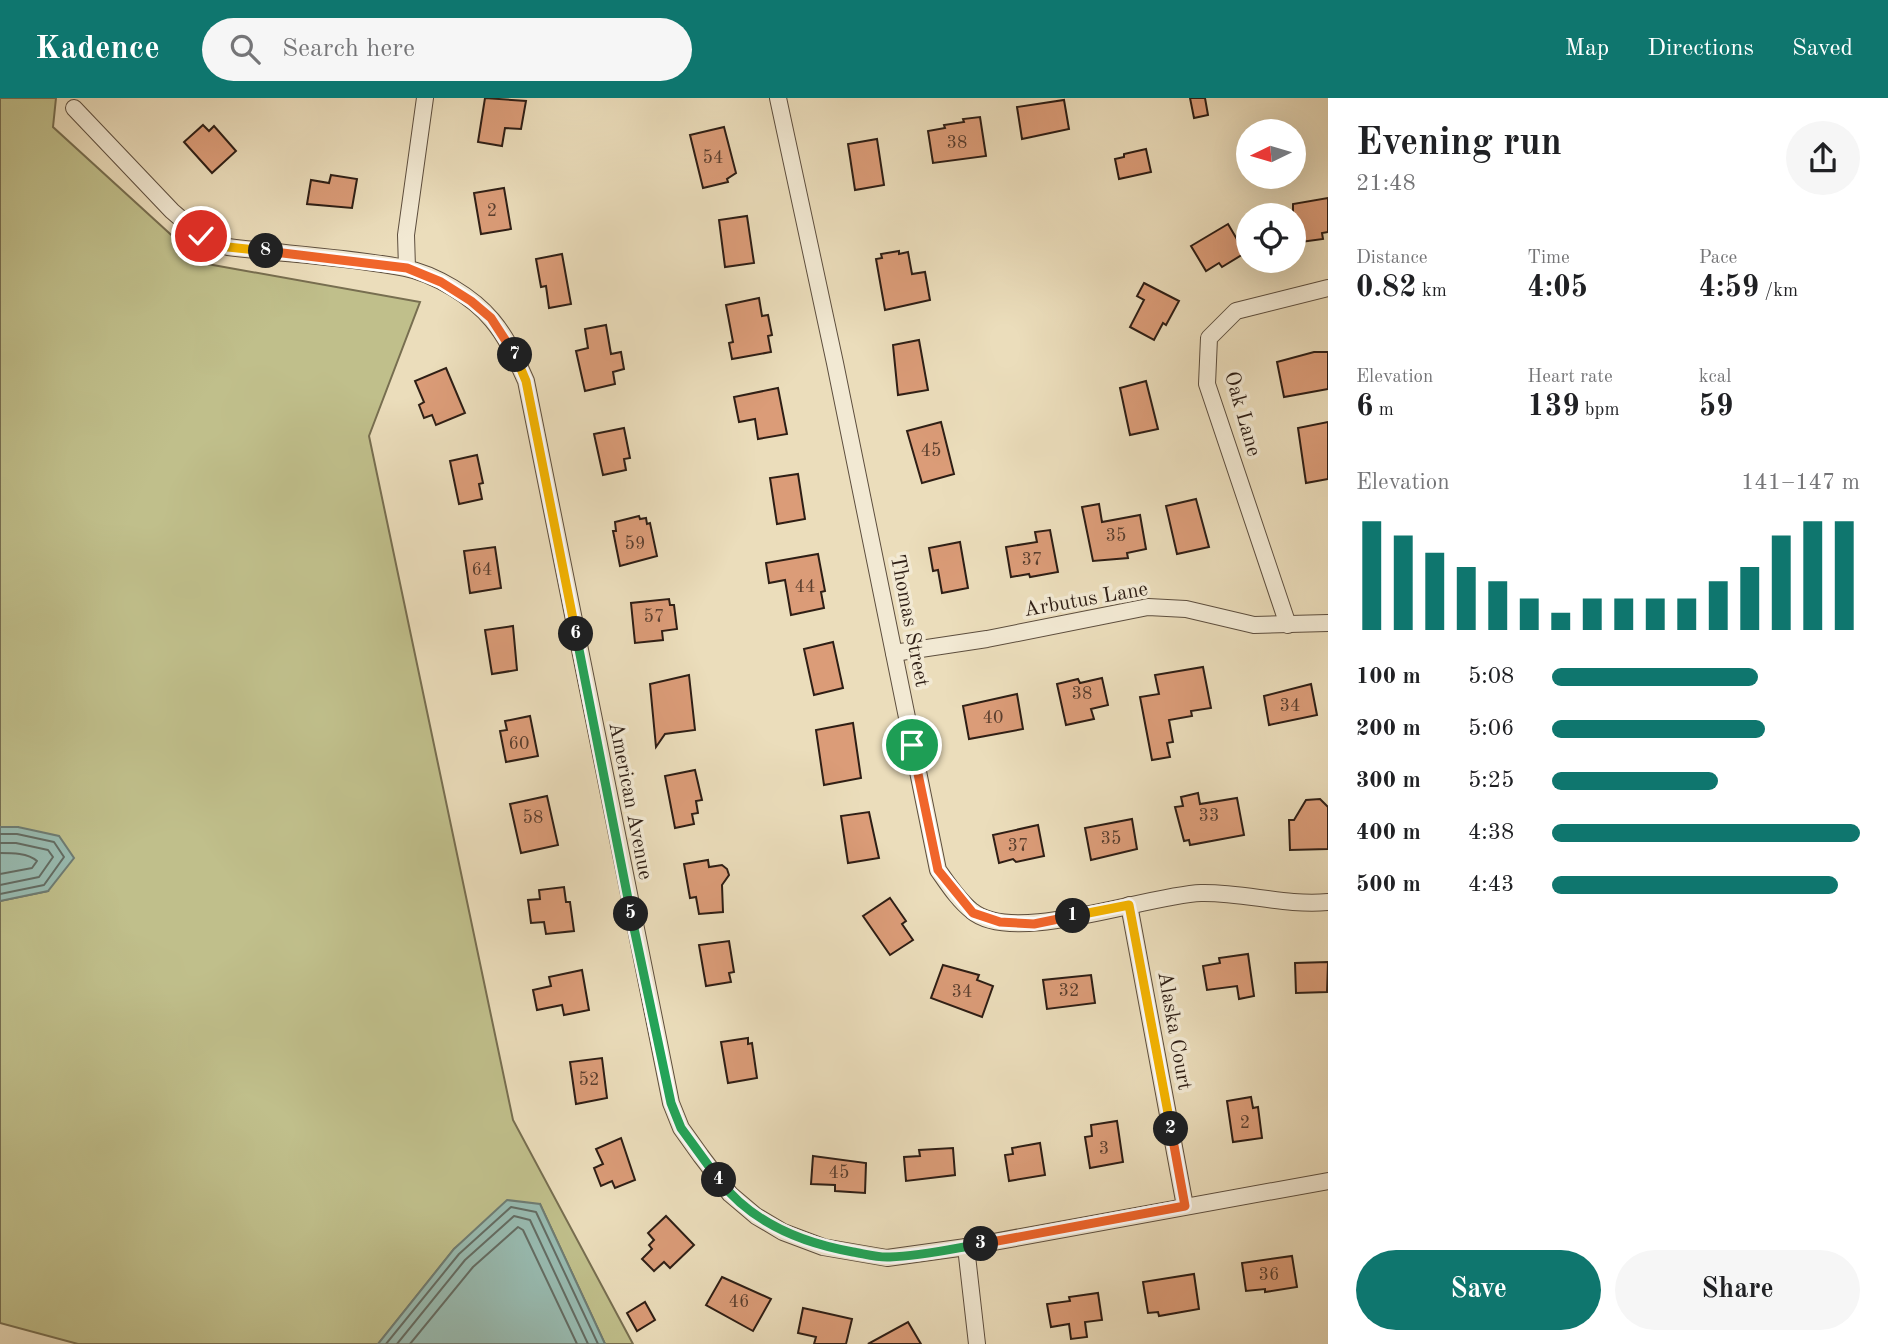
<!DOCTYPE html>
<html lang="en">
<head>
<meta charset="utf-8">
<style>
	:root { --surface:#fff; --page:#f6f6f6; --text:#202124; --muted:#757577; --accent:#0f766e }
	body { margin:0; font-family:"Old Standard TT",serif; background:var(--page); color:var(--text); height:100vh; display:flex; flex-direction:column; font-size:26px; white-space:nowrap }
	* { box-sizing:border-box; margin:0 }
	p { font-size:23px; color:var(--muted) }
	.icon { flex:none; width:38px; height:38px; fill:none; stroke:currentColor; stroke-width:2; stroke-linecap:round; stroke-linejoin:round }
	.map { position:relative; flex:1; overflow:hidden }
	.panel { display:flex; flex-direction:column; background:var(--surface); width:560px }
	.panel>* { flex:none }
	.needle { width:46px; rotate:265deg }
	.controls { position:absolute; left:1236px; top:21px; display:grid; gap:14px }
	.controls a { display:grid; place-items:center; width:70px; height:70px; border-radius:50%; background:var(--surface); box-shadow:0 7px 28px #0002; font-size:35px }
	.pin { position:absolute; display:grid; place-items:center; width:60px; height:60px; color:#fff; margin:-30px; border:4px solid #fff; border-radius:50%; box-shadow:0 2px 7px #0007 }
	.km { position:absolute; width:35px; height:35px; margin:-18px; border-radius:50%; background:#222; color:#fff; font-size:19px; line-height:35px; text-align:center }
	.round { display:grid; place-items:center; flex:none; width:74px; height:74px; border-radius:37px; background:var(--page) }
	.headline { display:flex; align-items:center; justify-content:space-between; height:119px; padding:0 28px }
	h1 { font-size:38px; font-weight:800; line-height:52px }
	.stats { display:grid; grid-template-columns:repeat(3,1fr); gap:10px; height:119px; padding:7px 28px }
	.stats div { display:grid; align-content:center }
	.stats b { font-size:30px; font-weight:800 }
	.stats small { font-size:19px; font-weight:400 }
	.stats p { font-size:19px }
	.chart { height:196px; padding:14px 28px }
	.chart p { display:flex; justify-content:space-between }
	.chart svg { width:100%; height:126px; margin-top:7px; stroke:var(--accent); stroke-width:6 }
	.action { display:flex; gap:14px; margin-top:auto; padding:14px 28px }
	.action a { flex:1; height:80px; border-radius:42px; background:var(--accent); color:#fff; font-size:28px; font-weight:800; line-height:80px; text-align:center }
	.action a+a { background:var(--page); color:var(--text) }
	ul { padding:0 28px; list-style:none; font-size:23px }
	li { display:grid; grid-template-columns:112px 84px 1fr; align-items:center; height:52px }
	li i { height:18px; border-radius:9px; background:var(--accent) }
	header { display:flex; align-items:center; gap:42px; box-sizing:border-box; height:98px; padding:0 35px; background:var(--accent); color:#fff }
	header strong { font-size:33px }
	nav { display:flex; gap:38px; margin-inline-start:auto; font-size:24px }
	.search { width:490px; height:63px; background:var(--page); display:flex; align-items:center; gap:18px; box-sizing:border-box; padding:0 24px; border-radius:38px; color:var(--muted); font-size:26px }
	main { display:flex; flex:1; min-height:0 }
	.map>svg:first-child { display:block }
	.green { fill:#c0bf8b; stroke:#776e50; stroke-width:2 }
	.water { fill:#98bbb1; stroke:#6e7c73; stroke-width:2 }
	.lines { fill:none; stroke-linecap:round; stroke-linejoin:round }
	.shore { stroke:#636c63; stroke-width:2 }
	.building { fill:#db9c78; stroke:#2e1e15; stroke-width:2 }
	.street-casing { stroke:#5d4e3e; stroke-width:18 }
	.street { stroke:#f2e9d3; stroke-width:16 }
	.split-1-casing { stroke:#fff; stroke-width:14 }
	.split-2-casing { stroke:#fff; stroke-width:14 }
	.split-3-casing { stroke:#fff; stroke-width:14 }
	.split-4-casing { stroke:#fff; stroke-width:14 }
	.split-5-casing { stroke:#fff; stroke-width:14 }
	.split-6-casing { stroke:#fff; stroke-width:14 }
	.split-7-casing { stroke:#fff; stroke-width:14 }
	.split-8-casing { stroke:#fff; stroke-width:14 }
	.split-9-casing { stroke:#fff; stroke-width:14 }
	.split-1 { stroke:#f0652b; stroke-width:9 }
	.split-2 { stroke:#f5b400; stroke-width:9 }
	.split-3 { stroke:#f0652b; stroke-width:9 }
	.split-4 { stroke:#22a559; stroke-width:9 }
	.split-5 { stroke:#22a559; stroke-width:9 }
	.split-6 { stroke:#22a559; stroke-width:9 }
	.split-7 { stroke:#f5b400; stroke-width:9 }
	.split-8 { stroke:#f0652b; stroke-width:9 }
	.split-9 { stroke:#f5b400; stroke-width:9 }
	.labels { text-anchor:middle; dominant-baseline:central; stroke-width:7; stroke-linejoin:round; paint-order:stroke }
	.number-label { font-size:18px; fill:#593e2e }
	.street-label { font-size:21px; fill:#2e1e15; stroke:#f2e9d3 }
</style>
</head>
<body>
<header>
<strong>Kadence</strong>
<div class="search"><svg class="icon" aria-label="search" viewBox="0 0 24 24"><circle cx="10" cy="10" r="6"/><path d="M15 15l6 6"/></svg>Search here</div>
<nav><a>Map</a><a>Directions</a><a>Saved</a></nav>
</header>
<main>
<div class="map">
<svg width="1328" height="1246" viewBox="0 0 1328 1246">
	<rect width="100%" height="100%" fill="#ebddbb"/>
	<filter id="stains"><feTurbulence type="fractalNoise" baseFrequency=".00286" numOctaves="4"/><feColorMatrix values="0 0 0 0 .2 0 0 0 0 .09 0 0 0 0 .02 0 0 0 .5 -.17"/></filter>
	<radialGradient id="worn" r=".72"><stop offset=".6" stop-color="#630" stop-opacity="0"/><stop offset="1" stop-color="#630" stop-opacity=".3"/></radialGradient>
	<path class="green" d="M0,0H56L53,29L202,165L420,204L369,338L513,1022L633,1246H605L540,1106L477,1132L454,1151L378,1246H78L0,1225V803L48,793L18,729H0Z"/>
	<g class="water">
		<path d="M0,729H18L59,738L74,760L48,793L0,803Z"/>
		<path d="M507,1102L540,1106L605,1246H378L454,1151Z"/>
	</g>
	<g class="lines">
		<g class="shore">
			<path d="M0,736H17L54,744L64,759L44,787L0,796"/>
			<path d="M0,745H16L48,752L53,759L39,779L0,787"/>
			<path d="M0,755C12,755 28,755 37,763L32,770L0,776"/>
			<path d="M386,1246L459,1156L511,1109L536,1114L598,1246"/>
			<path d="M397,1246L465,1162L514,1118L530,1122L588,1246"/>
			<path d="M410,1246L473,1169L518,1129L523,1132L577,1246"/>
		</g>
	</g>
	<g class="building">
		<path d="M485,0L526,3L521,31L505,30L502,48L478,44Z"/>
		<path d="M1190,0H1205L1208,17L1194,20Z"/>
		<path d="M1064,2L1069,31L1022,41L1017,9Z"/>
		<path d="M980,19L986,58L933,65L928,33L945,30L944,27L964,24L963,21Z"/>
		<path d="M203,27L209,33L214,28L236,53L212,75L184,44Z"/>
		<path d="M724,29L736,75L727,81L728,84L703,90L690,37Z"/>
		<path d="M877,41L884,87L855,92L848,46Z"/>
		<path d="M1146,51L1151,74L1119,81L1115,61L1124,59V56Z"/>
		<path d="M331,77L357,81L352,110L307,106L311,82L329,85Z"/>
		<path d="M504,90L511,131L481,136L474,95Z"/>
		<path d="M1328,100V134L1322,135L1323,141L1293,145V106Z"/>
		<path d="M747,118L754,165L725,169L719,122Z"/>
		<path d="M1228,126L1245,155L1222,169L1219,165L1206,173L1191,148Z"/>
		<path d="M899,153V156L908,154L912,176L925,174L930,202L885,212L876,161L882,160L881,156Z"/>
		<path d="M562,156L571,206L549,210L546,188L541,189L536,161Z"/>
		<path d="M1144,185L1179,203L1166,227L1163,225L1154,242L1130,229L1144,202L1137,198Z"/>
		<path d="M759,200L762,218L768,217L772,237L768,238L771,254L732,261L729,245L733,244L726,207Z"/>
		<path d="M606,227L611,256L621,254L624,271L613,274L615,286L585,293L576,253L588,250L585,231Z"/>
		<path d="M919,242L928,292L898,297L893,247Z"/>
		<path d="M1314,254H1328V291L1284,299L1277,264Z"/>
		<path d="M446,270L465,315L436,327L432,317L424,320L419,307L424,304L415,283Z"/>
		<path d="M1146,283L1158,331L1130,337L1120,290Z"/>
		<path d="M778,290L787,336L758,341L755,321L739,324L734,299Z"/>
		<path d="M941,324L954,376L922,385L907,333Z"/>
		<path d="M1328,324V381L1306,385L1298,330Z"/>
		<path d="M624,330L630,360L624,361L626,372L603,377L594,336Z"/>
		<path d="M477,357L483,385L479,386L482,401L459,406L450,363Z"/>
		<path d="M798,376L805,421L777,426L770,380Z"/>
		<path d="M1196,401L1209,449L1177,456L1166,408Z"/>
		<path d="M1099,406L1102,424L1140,417L1146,451L1127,455L1128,460L1093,463L1082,409Z"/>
		<path d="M639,418L640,421L646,420L647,426L650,425L657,458L620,468L613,433H616L615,424Z"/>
		<path d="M1050,432L1058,474L1030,479L1029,476L1011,479L1006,449L1037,444L1035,434Z"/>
		<path d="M960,444L968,490L942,495L938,472L933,473L929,450Z"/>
		<path d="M495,449L501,490L470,495L464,453Z"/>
		<path d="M818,456L825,493L821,494L824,510L791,517L785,482L769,485L766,465Z"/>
		<path d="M669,501L670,507H674L677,531L662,533L663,542L635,545L631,505Z"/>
		<path d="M513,528L517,572L492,576L485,532Z"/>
		<path d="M833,544L843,590L814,597L804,551Z"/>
		<path d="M1203,569L1211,610L1191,613L1192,618L1169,622L1173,644L1167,645L1170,659L1152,662L1140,599L1159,596L1155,577Z"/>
		<path d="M689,577L695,632L665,636L656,649L650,586Z"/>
		<path d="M1102,580L1108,607L1091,611L1094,621L1066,627L1057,586L1078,581L1080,585Z"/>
		<path d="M1311,586L1317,617L1269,627L1264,598Z"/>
		<path d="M1017,596L1023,631L969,641L963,608Z"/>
		<path d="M530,618L538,658L506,664L500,633L507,632L505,623Z"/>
		<path d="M853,625L861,680L824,687L816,632Z"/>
		<path d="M695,672L702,702L696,703L698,715L692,716L694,726L675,730L665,678Z"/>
		<path d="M1198,695L1200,706L1237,700L1244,737L1190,747L1189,742L1184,743L1175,709L1183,708L1181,699Z"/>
		<path d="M547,698L558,747L521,755L510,706Z"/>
		<path d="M1320,701L1328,709V751L1290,752L1289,722H1294L1306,702Z"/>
		<path d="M869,714L879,760L848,765L841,718Z"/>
		<path d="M1132,721L1137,751L1091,762L1085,730Z"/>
		<path d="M1038,727L1044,758L1016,764L1013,761L999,765L993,737Z"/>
		<path d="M708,762L709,769L722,767L727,771L729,777L722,787L723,814L699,816L696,799L690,800L684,766Z"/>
		<path d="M564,789L566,804H570L574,833L546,836L544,824L531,825L528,802L540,801L539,792Z"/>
		<path d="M890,800L906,823L902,826L913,842L890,857L863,818Z"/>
		<path d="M729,843L734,874L729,875L731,884L706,888L699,847Z"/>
		<path d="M1248,856L1254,898L1239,901L1237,888L1207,892L1203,868L1220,865L1219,860Z"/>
		<path d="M1328,864L1327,894L1296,895L1295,865Z"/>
		<path d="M943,867L979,877L977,882L993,888L982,919L931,900Z"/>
		<path d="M582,872L589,912L564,917L562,907L537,912L533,892L551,888L549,879Z"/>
		<path d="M1091,877L1095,905L1047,911L1043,882Z"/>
		<path d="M748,940V946L752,945L757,980L728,985L721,944Z"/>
		<path d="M602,960L607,1000L576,1006L570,964Z"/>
		<path d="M1251,999L1253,1010L1258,1009L1262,1040L1233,1044L1227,1003Z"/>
		<path d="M1117,1023L1123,1064L1090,1070L1085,1039L1092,1038L1091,1027Z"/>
		<path d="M621,1040L635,1082L615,1090L612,1083L601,1088L594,1070L603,1066L596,1051Z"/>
		<path d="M1040,1045L1045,1077L1009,1083L1005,1057L1013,1056L1012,1050Z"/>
		<path d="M953,1050L955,1077L906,1083L904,1059L920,1058L919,1052Z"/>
		<path d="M813,1058L866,1065L865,1095L835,1093V1087L811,1086Z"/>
		<path d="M666,1118L694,1147L670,1170L664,1164L654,1173L642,1161L652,1151L649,1147L654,1142L648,1135Z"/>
		<path d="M1292,1158L1297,1189L1265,1194V1191L1246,1193L1242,1165Z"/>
		<path d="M1194,1176L1199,1211L1159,1218L1158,1214L1148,1215L1143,1184Z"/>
		<path d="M722,1179L771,1201L753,1233L706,1207Z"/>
		<path d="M1098,1195L1102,1222L1085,1224L1087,1239L1071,1241L1069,1226L1051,1229L1047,1206L1070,1203L1069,1199Z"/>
		<path d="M645,1204L655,1222L637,1233L627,1215Z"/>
		<path d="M803,1210L852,1221L846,1246H814L816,1239L798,1235Z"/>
		<path d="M908,1224L921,1246H868Z"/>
	</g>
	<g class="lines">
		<defs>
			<g id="street">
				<path d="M778,0L835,265L938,772C948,786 958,802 972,813C1014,848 1146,797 1201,795C1244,794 1285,808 1328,804"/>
				<path d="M74,10L172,113L201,138L228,149C285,156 349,159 405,170C435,176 473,199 492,222C508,241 516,261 526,283L671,1005L681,1030L701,1058L730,1096L756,1118L783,1134L823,1149L887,1160L966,1149L1328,1083"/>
				<path d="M407,170L406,137L425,0"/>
				<path d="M1288,527L1207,286L1209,240L1236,213L1328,190"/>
				<path d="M894,555L987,541L1148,509L1186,511L1254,527L1328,525"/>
				<path d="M1129,807L1185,1108"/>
				<path d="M966,1149L977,1246"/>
			</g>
		</defs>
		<use href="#street" class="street-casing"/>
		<use href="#street" class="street"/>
	</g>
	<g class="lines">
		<defs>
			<path id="split-1" d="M912,647L938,772L973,815L1000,824L1034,826L1073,818"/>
			<path id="split-2" d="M1073,818L1129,807L1171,1031"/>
			<path id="split-3" d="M981,1146L1185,1108L1171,1031"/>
			<path id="split-4" d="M719,1082C752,1125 802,1145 853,1154C865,1156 878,1160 890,1159C921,1158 951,1151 981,1146"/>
			<path id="split-5" d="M631,816L671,1005L681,1030L719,1082"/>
			<path id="split-6" d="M576,536L631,816"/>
			<path id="split-7" d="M515,257L526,283L576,536"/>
			<path id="split-8" d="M266,153L407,170L441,184L471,203L491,220L515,257"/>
			<path id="split-9" d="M201,138L228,149L266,153"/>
		</defs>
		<use href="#split-1" class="split-1-casing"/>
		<use href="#split-2" class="split-2-casing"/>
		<use href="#split-3" class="split-3-casing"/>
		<use href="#split-4" class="split-4-casing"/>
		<use href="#split-5" class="split-5-casing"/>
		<use href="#split-6" class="split-6-casing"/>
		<use href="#split-7" class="split-7-casing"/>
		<use href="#split-8" class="split-8-casing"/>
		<use href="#split-9" class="split-9-casing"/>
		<use href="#split-1" class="split-1"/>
		<use href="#split-2" class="split-2"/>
		<use href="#split-3" class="split-3"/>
		<use href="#split-4" class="split-4"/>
		<use href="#split-5" class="split-5"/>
		<use href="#split-6" class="split-6"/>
		<use href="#split-7" class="split-7"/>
		<use href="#split-8" class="split-8"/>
		<use href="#split-9" class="split-9"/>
	</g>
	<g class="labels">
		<g class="number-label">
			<text x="957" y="45">38</text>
			<text x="713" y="60">54</text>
			<text x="492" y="113">2</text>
			<text x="931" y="353">45</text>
			<text x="1116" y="438">35</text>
			<text x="635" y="446">59</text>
			<text x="1032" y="462">37</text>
			<text x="482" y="472">64</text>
			<text x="805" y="489">44</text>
			<text x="654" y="519">57</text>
			<text x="1082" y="596">38</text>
			<text x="1290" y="608">34</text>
			<text x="993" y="620">40</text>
			<text x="519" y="646">60</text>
			<text x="1209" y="718">33</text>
			<text x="533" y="720">58</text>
			<text x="1111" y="741">35</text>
			<text x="1018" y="748">37</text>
			<text x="1069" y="893">32</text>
			<text x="962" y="894">34</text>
			<text x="589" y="982">52</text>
			<text x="1245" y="1025">2</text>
			<text x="1104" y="1051">3</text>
			<text x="839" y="1075">45</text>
			<text x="1269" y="1177">36</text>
			<text x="739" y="1204">46</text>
		</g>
		<g class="street-label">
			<text transform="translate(1242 316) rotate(74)">Oak Lane</text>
			<text transform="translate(1086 502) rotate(-10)">Arbutus Lane</text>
			<text transform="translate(909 523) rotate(79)">Thomas Street</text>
			<text transform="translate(630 703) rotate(79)">American Avenue</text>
			<text transform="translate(1174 933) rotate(80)">Alaska Court</text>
		</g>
	</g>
	<rect width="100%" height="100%" filter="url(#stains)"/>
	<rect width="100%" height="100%" fill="url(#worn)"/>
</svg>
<div class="controls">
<a><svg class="needle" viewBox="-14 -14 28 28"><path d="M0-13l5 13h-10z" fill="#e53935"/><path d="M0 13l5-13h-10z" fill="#757577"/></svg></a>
<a><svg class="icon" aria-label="locate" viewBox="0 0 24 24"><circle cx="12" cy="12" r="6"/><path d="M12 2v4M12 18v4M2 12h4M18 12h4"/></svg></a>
</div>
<div class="pin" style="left:912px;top:647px;background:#1e9e55"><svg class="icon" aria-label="arrive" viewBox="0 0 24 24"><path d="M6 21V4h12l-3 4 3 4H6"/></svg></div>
<div class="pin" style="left:201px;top:138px;background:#d93025"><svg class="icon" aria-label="check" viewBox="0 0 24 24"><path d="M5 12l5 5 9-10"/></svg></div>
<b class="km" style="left:1073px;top:818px">1</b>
<b class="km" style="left:1171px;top:1031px">2</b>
<b class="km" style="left:981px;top:1146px">3</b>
<b class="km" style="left:719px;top:1082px">4</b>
<b class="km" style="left:631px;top:816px">5</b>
<b class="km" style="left:576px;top:536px">6</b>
<b class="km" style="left:515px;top:257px">7</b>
<b class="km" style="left:266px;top:153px">8</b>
</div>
<section class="panel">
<div class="headline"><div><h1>Evening run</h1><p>21:48</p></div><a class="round"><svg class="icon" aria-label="share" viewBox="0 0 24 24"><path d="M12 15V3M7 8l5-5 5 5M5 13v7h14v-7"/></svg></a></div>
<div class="stats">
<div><p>Distance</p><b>0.82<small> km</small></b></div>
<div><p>Time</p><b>4:05</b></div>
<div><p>Pace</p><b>4:59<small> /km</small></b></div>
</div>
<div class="stats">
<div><p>Elevation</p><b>6<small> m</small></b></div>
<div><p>Heart rate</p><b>139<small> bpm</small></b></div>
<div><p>kcal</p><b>59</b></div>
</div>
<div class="chart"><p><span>Elevation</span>141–147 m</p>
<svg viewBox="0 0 160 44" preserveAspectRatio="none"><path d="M5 44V6M15 44V11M25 44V17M35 44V22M45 44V27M55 44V33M65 44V38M75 44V33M85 44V33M95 44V33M105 44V33M115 44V27M125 44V22M135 44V11M145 44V6M155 44V6"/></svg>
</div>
<ul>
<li><b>100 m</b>5:08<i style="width:67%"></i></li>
<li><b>200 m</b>5:06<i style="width:69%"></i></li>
<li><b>300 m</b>5:25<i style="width:54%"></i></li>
<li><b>400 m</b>4:38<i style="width:100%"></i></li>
<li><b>500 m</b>4:43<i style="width:93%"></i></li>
</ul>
<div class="action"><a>Save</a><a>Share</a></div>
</section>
</main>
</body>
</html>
